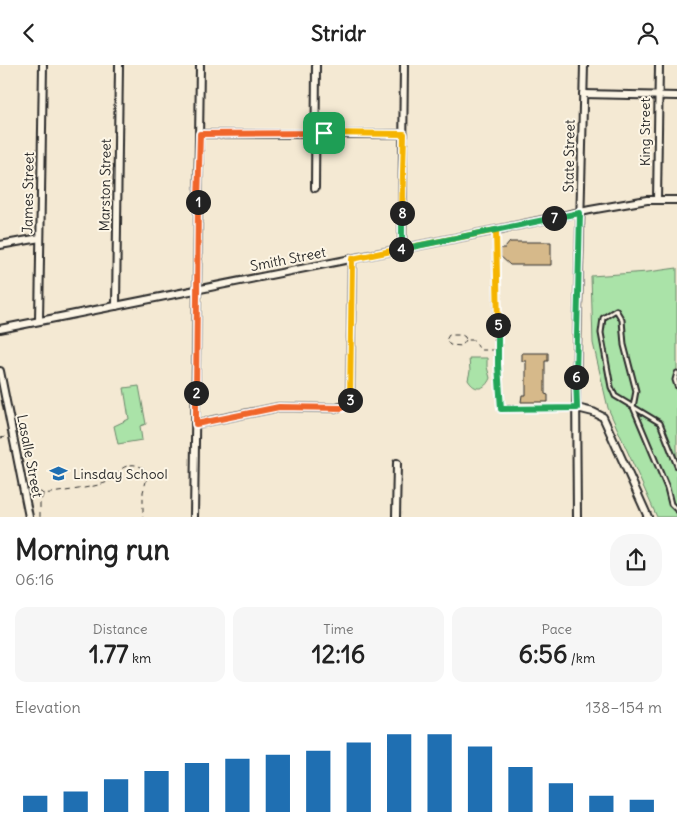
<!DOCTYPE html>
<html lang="en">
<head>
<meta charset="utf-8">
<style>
	:root { --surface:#fff; --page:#f6f6f6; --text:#222; --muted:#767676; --accent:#1f6fb2 }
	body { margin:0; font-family:Delius,sans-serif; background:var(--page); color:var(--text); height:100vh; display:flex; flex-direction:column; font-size:19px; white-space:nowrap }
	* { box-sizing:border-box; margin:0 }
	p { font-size:16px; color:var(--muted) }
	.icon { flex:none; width:28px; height:28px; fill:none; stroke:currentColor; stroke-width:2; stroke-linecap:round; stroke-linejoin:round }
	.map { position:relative; height:452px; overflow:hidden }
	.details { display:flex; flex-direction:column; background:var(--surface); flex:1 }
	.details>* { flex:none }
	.pin { position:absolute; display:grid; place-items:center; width:42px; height:42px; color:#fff; margin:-21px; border-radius:10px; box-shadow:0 2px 8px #0006 }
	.km { position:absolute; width:25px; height:25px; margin:-12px; border-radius:50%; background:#222; color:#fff; font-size:14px; line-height:25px; text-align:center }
	.round { display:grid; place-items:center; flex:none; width:52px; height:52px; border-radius:20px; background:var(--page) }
	.overview { display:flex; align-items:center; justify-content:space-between; height:85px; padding:0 15px }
	h1 { font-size:28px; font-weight:700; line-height:38px }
	.stats { display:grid; grid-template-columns:repeat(3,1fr); gap:8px; height:85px; padding:5px 15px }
	.stats div { display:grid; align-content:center; border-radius:12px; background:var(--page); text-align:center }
	.stats b { font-size:25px; font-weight:700 }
	.stats small { font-size:14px; font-weight:400 }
	.stats p { font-size:14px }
	.chart { height:140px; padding:10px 15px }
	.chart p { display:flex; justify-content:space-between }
	.chart svg { width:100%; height:90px; margin-top:5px; stroke:var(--accent); stroke-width:6 }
	header { display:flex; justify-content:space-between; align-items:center; height:65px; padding:0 15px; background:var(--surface); font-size:22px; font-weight:700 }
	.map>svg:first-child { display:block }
	.green { fill:#aae3a8; stroke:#6a876a }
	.building { fill:#d6b98a; stroke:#2b2b2b }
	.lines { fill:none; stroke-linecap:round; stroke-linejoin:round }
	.service-casing { stroke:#2b2b2b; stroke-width:7 }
	.minor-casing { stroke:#2b2b2b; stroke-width:10 }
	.path { stroke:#2b2b2b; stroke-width:1; stroke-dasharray:5 4; stroke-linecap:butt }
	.service { stroke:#fcf5e5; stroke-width:3 }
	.minor { stroke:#fcf5e5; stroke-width:6 }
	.split-1-casing { stroke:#fff; stroke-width:10 }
	.split-2-casing { stroke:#fff; stroke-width:10 }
	.split-3-casing { stroke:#fff; stroke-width:10 }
	.split-4-casing { stroke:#fff; stroke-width:10 }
	.split-5-casing { stroke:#fff; stroke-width:10 }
	.split-6-casing { stroke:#fff; stroke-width:10 }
	.split-7-casing { stroke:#fff; stroke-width:10 }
	.split-8-casing { stroke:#fff; stroke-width:10 }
	.split-9-casing { stroke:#fff; stroke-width:10 }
	.split-1 { stroke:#f0652b; stroke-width:6 }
	.split-2 { stroke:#f0652b; stroke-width:6 }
	.split-3 { stroke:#f0652b; stroke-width:6 }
	.split-4 { stroke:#f5b400; stroke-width:6 }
	.split-5 { stroke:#f5b400; stroke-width:6 }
	.split-6 { stroke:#22a559; stroke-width:6 }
	.split-7 { stroke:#22a559; stroke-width:6 }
	.split-8 { stroke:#22a559; stroke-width:6 }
	.split-9 { stroke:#f5b400; stroke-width:6 }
	.labels { text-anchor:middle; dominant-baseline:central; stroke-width:4; stroke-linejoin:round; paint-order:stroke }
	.street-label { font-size:14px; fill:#2b2b2b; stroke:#fcf5e5 }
	.poi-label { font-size:14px; fill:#2b2b2b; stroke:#fcf5e5; text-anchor:start }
</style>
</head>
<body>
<header><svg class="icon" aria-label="back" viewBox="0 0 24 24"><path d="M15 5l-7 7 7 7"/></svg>Stridr<svg class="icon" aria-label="person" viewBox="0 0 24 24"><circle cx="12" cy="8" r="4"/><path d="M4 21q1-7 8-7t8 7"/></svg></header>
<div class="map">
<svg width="677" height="452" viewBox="0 0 677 452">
	<rect width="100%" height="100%" fill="#f4e9d3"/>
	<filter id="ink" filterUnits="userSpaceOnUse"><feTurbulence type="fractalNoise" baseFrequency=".02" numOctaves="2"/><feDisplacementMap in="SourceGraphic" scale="10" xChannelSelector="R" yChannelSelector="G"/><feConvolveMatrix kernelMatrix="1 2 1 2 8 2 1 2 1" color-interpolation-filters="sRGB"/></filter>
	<g filter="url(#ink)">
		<g class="green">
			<path d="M677,203V452H657L608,343L593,278L591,211L648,207Z"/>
			<path d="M469,293H487V302L490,313C485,325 475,327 468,315L470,306Z"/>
			<path d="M139,321L146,359L140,361L142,375L118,379L114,361L129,354L124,323Z"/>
		</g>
		<g class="building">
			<path d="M510,177H551V200H510L500,191V185L502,183H505Z"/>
			<path d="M522,288H548V296H545V329L548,330V337H521L522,330H526V296H522Z"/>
		</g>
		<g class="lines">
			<defs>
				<g id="service">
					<path d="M496,166L498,300L501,344L577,343"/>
					<path d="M677,308L675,315L677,321"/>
					<path d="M677,401L660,358L615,331L611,322L601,268L603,253L616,245L622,255L624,280L636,326L633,342L667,423L671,439L677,445"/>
				</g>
				<g id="minor">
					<path d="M583,29L677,31"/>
					<path d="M200,69H404"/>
					<path d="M315,123L316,0"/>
					<path d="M657,135L659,0"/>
					<path d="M0,180L40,173"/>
					<path d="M402,184L404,0"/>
					<path d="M116,241L119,0"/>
					<path d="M39,256L43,0"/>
					<path d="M0,264L496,165L590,145L647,135H677"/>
					<path d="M0,306L29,452"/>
					<path d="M577,343L593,347L603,352L648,452"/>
					<path d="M195,359L279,342L336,343L348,340L350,337L352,194"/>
					<path d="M194,452L200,0"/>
					<path d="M396,452L397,398"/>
					<path d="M577,452L576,323L584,0"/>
				</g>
			</defs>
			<use href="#service" class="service-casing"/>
			<use href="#minor" class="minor-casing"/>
			<g class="path">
				<path d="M466,275L462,281L450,280L446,275L449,270H462L465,272L466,275H474L480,285H492"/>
				<path d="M0,373L6,372"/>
				<path d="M31,428L41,427L43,429C57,427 104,422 113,414C119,409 118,404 127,401C134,398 139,401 145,404L147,413L143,427V452"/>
				<path d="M40,452V438L43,430"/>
			</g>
			<use href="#service" class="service"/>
			<use href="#minor" class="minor"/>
		</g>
	</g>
	<g class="lines" filter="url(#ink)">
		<defs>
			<path id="split-1" d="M198,137L200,69L324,68"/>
			<path id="split-2" d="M196,328L198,137"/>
			<path id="split-3" d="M196,328V359L279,342L342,343L348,340L350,335"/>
			<path id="split-4" d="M350,335L352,194L401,184"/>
			<path id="split-5" d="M401,184L496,165L498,260"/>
			<path id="split-6" d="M498,260V300L501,344L577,343L576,312"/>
			<path id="split-7" d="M554,153L580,148L576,312"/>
			<path id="split-8" d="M402,148V184L554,153"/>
			<path id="split-9" d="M324,68L404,69L402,148"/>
		</defs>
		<use href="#split-1" class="split-1-casing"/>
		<use href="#split-2" class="split-2-casing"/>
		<use href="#split-3" class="split-3-casing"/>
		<use href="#split-4" class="split-4-casing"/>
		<use href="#split-5" class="split-5-casing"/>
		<use href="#split-6" class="split-6-casing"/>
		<use href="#split-7" class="split-7-casing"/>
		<use href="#split-8" class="split-8-casing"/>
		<use href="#split-9" class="split-9-casing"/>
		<use href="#split-1" class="split-1"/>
		<use href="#split-2" class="split-2"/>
		<use href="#split-3" class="split-3"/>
		<use href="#split-4" class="split-4"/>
		<use href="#split-5" class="split-5"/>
		<use href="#split-6" class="split-6"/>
		<use href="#split-7" class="split-7"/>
		<use href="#split-8" class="split-8"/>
		<use href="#split-9" class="split-9"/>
	</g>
	<defs>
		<symbol id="school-bare" viewBox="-9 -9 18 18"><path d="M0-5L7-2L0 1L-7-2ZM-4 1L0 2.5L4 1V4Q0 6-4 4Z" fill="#1f6fb2" stroke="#fcf5e5" stroke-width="2.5" paint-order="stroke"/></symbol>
	</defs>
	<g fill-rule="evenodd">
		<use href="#school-bare" x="46" y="396" width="25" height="25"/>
	</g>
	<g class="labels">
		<g class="street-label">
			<text transform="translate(645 67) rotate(-90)">King Street</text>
			<text transform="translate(569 91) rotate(-89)">State Street</text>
			<text transform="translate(105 120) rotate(-89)">Marston Street</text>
			<text transform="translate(28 128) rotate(-89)">James Street</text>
			<text transform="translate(288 194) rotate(-11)">Smith Street</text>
			<text transform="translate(30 391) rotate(79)">Lasalle Street</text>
		</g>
		<g class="poi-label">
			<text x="73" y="409">Linsday School</text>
		</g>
	</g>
</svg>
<div class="pin" style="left:324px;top:68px;background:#1e9e55"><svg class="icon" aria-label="arrive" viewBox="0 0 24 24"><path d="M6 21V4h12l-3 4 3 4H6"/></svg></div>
<b class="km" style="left:198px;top:137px">1</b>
<b class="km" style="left:196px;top:328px">2</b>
<b class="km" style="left:350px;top:335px">3</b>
<b class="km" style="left:401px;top:184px">4</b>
<b class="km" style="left:498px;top:260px">5</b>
<b class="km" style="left:576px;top:312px">6</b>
<b class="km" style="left:554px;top:153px">7</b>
<b class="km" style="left:402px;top:148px">8</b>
</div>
<section class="details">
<div class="overview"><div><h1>Morning run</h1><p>06:16</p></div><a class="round"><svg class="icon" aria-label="share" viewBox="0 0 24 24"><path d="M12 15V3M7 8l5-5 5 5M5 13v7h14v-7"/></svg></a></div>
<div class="stats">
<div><p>Distance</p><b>1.77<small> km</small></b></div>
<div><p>Time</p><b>12:16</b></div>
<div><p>Pace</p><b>6:56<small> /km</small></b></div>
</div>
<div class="chart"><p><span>Elevation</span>138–154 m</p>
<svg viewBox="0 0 160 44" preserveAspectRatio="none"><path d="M5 44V36M15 44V34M25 44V28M35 44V24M45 44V20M55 44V18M65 44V16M75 44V14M85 44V10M95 44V6M105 44V6M115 44V12M125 44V22M135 44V30M145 44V36M155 44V38"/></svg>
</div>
</section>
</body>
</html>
